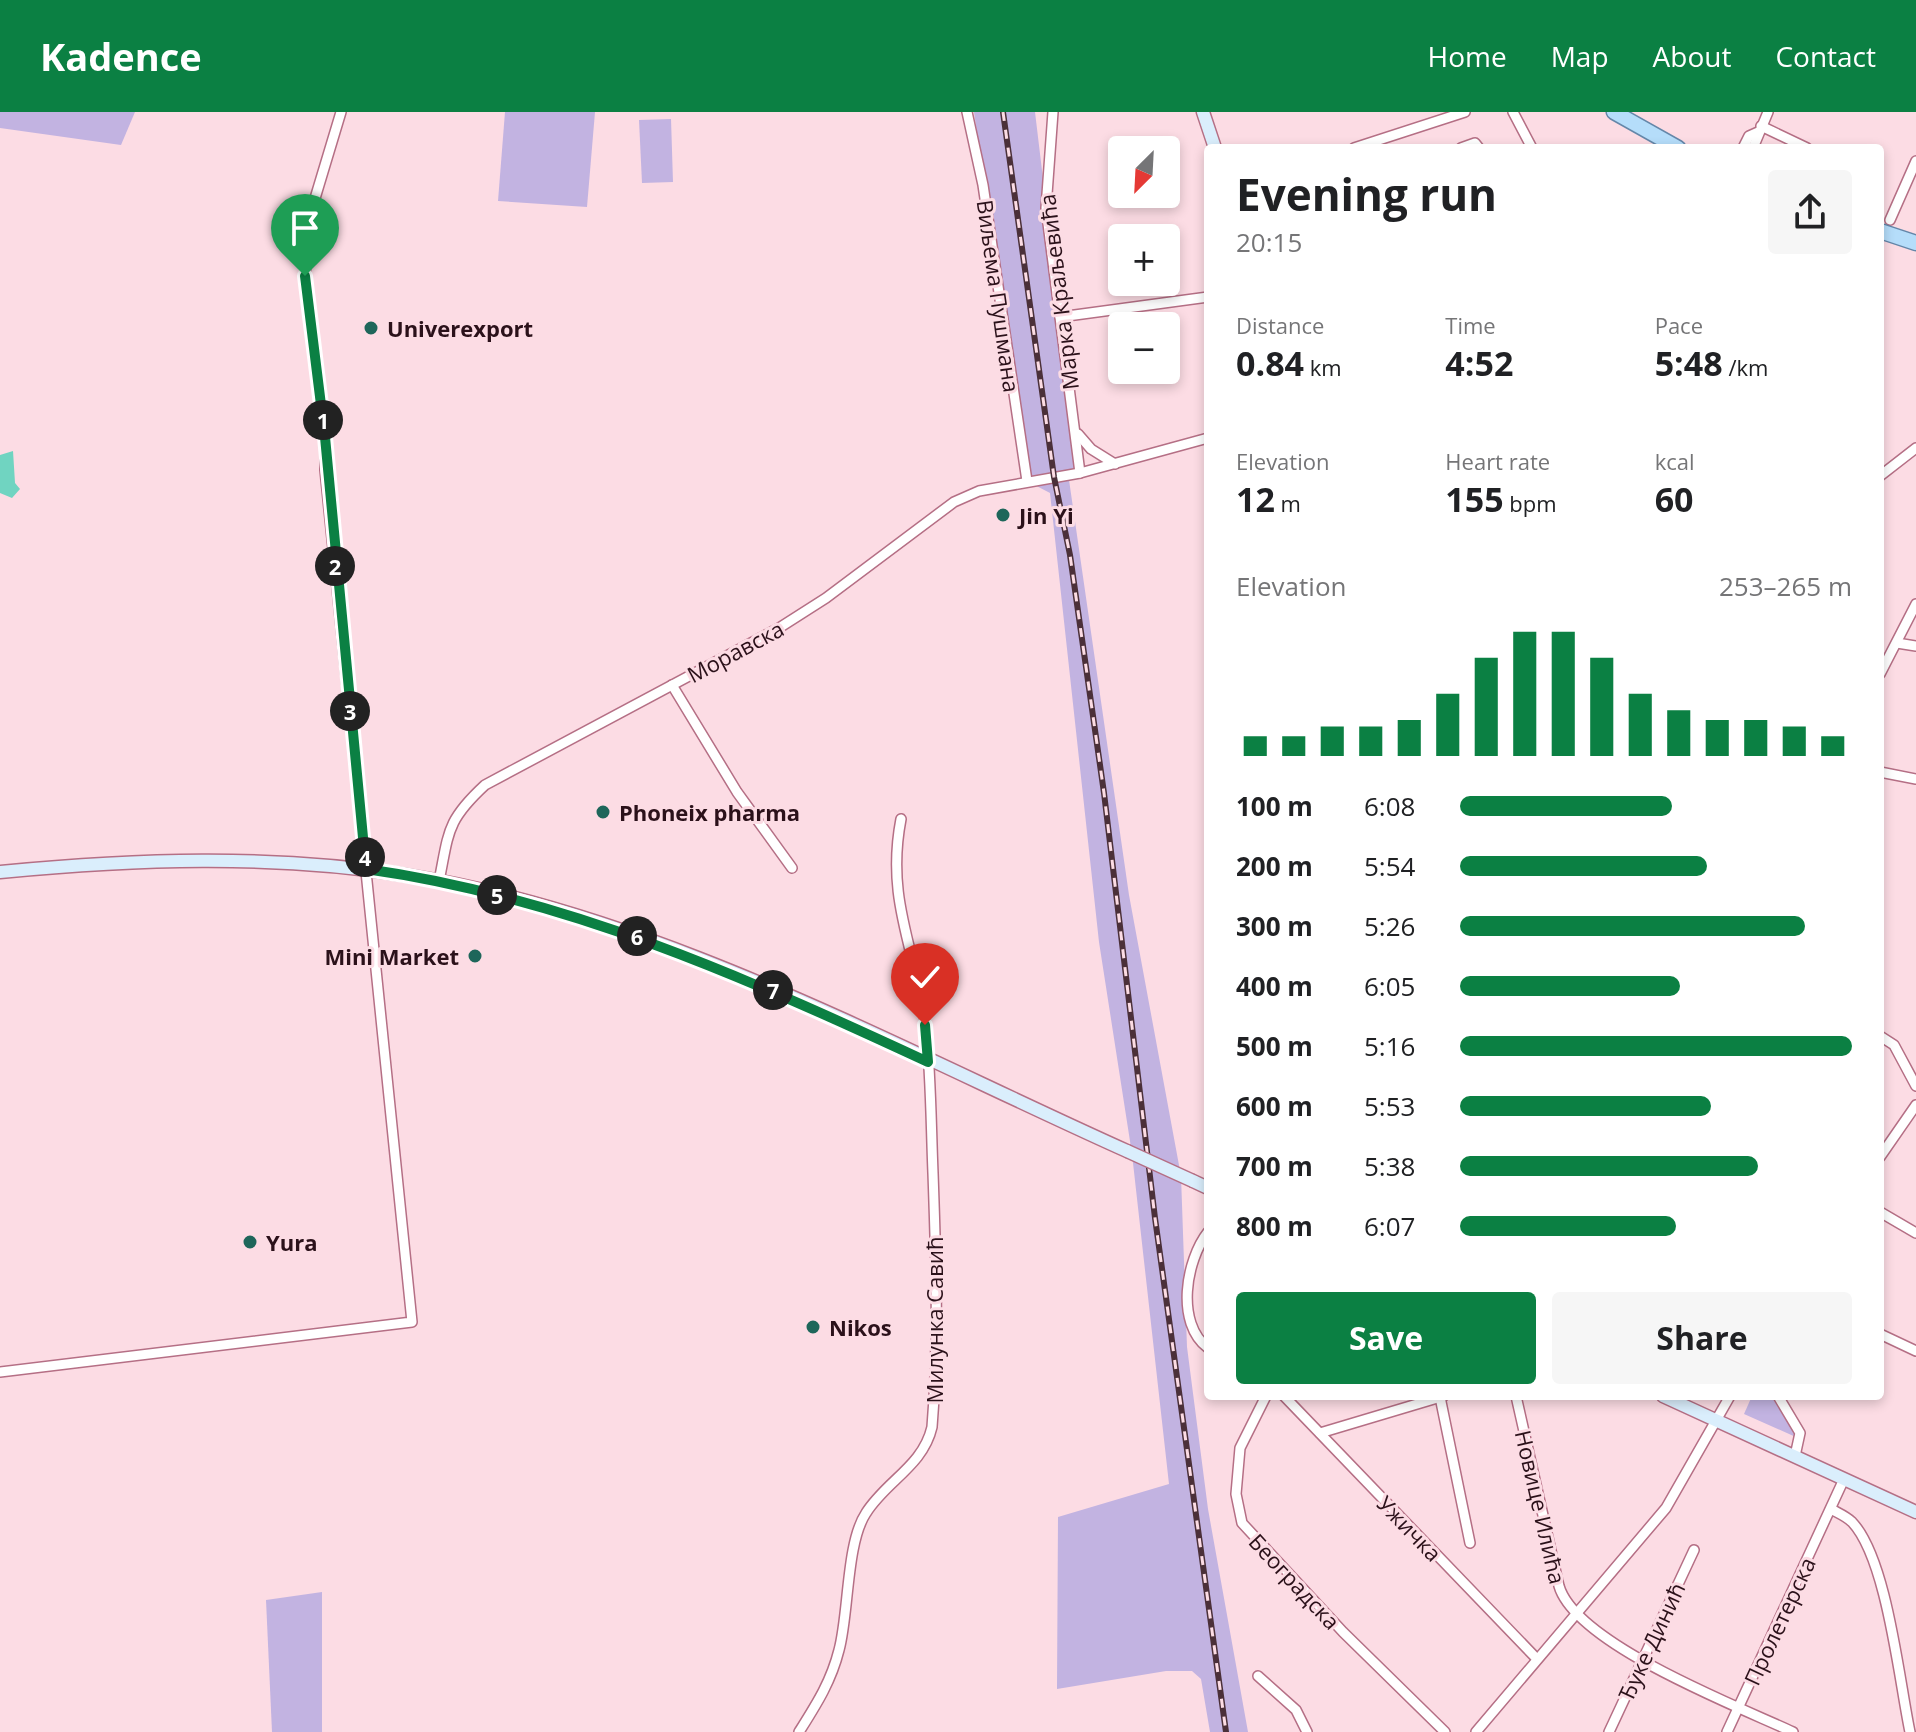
<!DOCTYPE html>
<html lang="en">
<head>
<meta charset="utf-8">
<style>
	:root { --surface:#fff; --page:#f6f6f6; --text:#202124; --muted:#757577; --accent:#0b8043 }
	body { margin:0; font-family:"Open Sans",sans-serif; background:var(--page); color:var(--text); height:100vh; display:flex; flex-direction:column; font-size:30px; white-space:nowrap }
	* { box-sizing:border-box; margin:0 }
	p { font-size:26px; color:var(--muted) }
	.icon { flex:none; width:44px; height:44px; fill:none; stroke:currentColor; stroke-width:2; stroke-linecap:round; stroke-linejoin:round }
	.map { position:relative; flex:1; overflow:hidden }
	.sheet { position:absolute; left:1204px; top:32px; width:680px; height:1256px; display:flex; flex-direction:column; background:var(--surface); border-radius:8px; box-shadow:0 4px 12px #0003 }
	.sheet>* { flex:none }
	.needle { width:52px; rotate:204deg }
	.controls { position:absolute; left:1108px; top:24px; display:grid; gap:16px }
	.controls a { display:grid; place-items:center; width:72px; height:72px; border-radius:8px; background:var(--surface); box-shadow:0 4px 12px #0003; font-size:40px }
	.pin { position:absolute; display:grid; place-items:center; width:68px; height:68px; color:#fff; margin:-82px -34px; border-radius:50% 50% 50% 0; rotate:-45deg; box-shadow:0 0 8px #0007 }
	.pin .icon { rotate:45deg }
	.km { position:absolute; width:40px; height:40px; margin:-20px; border-radius:50%; background:#222; color:#fff; font-size:22px; line-height:40px; text-align:center }
	.round { display:grid; place-items:center; flex:none; width:84px; height:84px; border-radius:8px; background:var(--page) }
	.headline { display:flex; align-items:center; justify-content:space-between; height:136px; padding:0 32px }
	h1 { font-size:44px; font-weight:700; line-height:60px }
	.metrics { display:grid; grid-template-columns:repeat(3,1fr); gap:12px; height:136px; padding:8px 32px }
	.metrics div { display:grid; align-content:center }
	.metrics b { font-size:34px; font-weight:700 }
	.metrics small { font-size:22px; font-weight:400 }
	.metrics p { font-size:22px }
	.chart { height:224px; padding:16px 32px }
	.chart p { display:flex; justify-content:space-between }
	.chart svg { width:100%; height:144px; margin-top:8px; stroke:var(--accent); stroke-width:6 }
	.cta { display:flex; gap:16px; margin-top:auto; padding:16px 32px }
	.cta a { flex:1; height:92px; border-radius:8px; background:var(--accent); color:#fff; font-size:32px; font-weight:700; line-height:92px; text-align:center }
	.cta a+a { background:var(--page); color:var(--text) }
	ul { padding:0 32px; list-style:none; font-size:26px }
	li { display:grid; grid-template-columns:128px 96px 1fr; align-items:center; height:60px }
	li i { height:20px; border-radius:10px; background:var(--accent) }
	header { display:flex; align-items:center; gap:48px; box-sizing:border-box; height:112px; padding:0 40px; background:var(--accent); color:#fff }
	header strong { font-size:38px }
	nav { display:flex; gap:44px; margin-inline-start:auto; font-size:28px }
	.map>svg:first-child { display:block }
	.green { fill:#c2b3e1 }
	.water { fill:#70d4c1 }
	.lines { fill:none; stroke-linecap:round; stroke-linejoin:round }
	.street-casing { stroke:#b56f85; stroke-width:12 }
	.secondary-casing { stroke:#b56f85; stroke-width:15 }
	.primary-casing { stroke:#6587a9; stroke-width:17 }
	.street { stroke:#fff; stroke-width:9 }
	.secondary { stroke:#daeefc; stroke-width:12 }
	.primary { stroke:#b5ddfa; stroke-width:14 }
	.rail-casing { stroke:#4b3039; stroke-width:6 }
	.rail { stroke:#fcdce4; stroke-width:3; stroke-dasharray:9; stroke-linecap:butt }
	.secondary-bridge-casing { stroke:#b56f85; stroke-width:15; stroke-linecap:butt }
	.secondary-bridge { stroke:#daeefc; stroke-width:12 }
	.route-casing { stroke:#fff; stroke-width:16 }
	.route { stroke:#0b8043; stroke-width:10 }
	.poi-dot { fill:#1e665a; stroke:#fcdce4; stroke-width:3 }
	.labels { text-anchor:middle; dominant-baseline:central; stroke-width:6; stroke-linejoin:round; paint-order:stroke }
	.street-label { font-size:22px; fill:#2b111a; stroke:#fcdce4 }
	.poi-label { font-size:22px; font-weight:bold; fill:#2b111a; stroke:#fcdce4; text-anchor:start }
</style>
</head>
<body>
<header>
<strong>Kadence</strong>
<nav><a>Home</a><a>Map</a><a>About</a><a>Contact</a></nav>
</header>
<div class="map">
<svg width="1916" height="1620" viewBox="0 0 1916 1620">
	<rect width="100%" height="100%" fill="#fcdce4"/>
	<g class="green">
		<path d="M0,0H135L121,33L0,16Z"/>
		<path d="M505,0H595L587,95L498,89Z"/>
		<path d="M974,0H1035L1078,359L1068,361L1129,783L1181,1064L1187,1235L1208,1397L1248,1620H1210L1201,1567L1192,1559H1166L1057,1577L1058,1405L1169,1372L1132,1042L1099,830L1050,381L1027,369Z"/>
		<path d="M671,7L673,70L642,71L639,8Z"/>
		<path d="M1752,1284H1771L1798,1326L1744,1302Z"/>
		<path d="M322,1480V1620H272L266,1488Z"/>
	</g>
	<path class="water" d="M13,339L15,371L20,377L12,386L0,381V343Z"/>
	<g class="lines">
		<defs>
			<g id="street">
				<path d="M967,0L983,73L1027,369"/>
				<path d="M1053,0L1046,96L1080,361"/>
				<path d="M1513,0L1532,36"/>
				<path d="M1761,14L1807,36"/>
				<path d="M1354,36L1465,0"/>
				<path d="M1461,36L1475,31L1479,36"/>
				<path d="M1743,36L1749,24L1758,20"/>
				<path d="M1753,36L1768,0"/>
				<path d="M1890,108L1916,49"/>
				<path d="M1060,205L1208,185"/>
				<path d="M1078,322L1091,337L1115,352"/>
				<path d="M1880,364L1916,336"/>
				<path d="M1897,531L1916,534"/>
				<path d="M1880,562L1916,492"/>
				<path d="M672,573L737,680L792,756"/>
				<path d="M1880,660L1916,667"/>
				<path d="M439,769C449,720 446,709 485,673L779,516L826,486L954,390L979,379L1080,361L1208,326"/>
				<path d="M1880,924L1894,933L1916,974"/>
				<path d="M1880,1045L1916,993"/>
				<path d="M1880,1100L1916,1121"/>
				<path d="M1208,1120C1186,1148 1175,1211 1208,1236"/>
				<path d="M1880,1222L1916,1239"/>
				<path d="M0,1260L412,1210L325,358V325L305,164L310,103L341,0"/>
				<path d="M1266,1284L1240,1336L1236,1382L1242,1411L1343,1520L1445,1620"/>
				<path d="M1284,1284L1537,1547"/>
				<path d="M1516,1284L1559,1474C1576,1532 1737,1594 1793,1620"/>
				<path d="M1778,1284L1800,1321L1795,1344"/>
				<path d="M1440,1285L1470,1431"/>
				<path d="M1320,1321L1444,1284"/>
				<path d="M1831,1397C1838,1401 1846,1404 1852,1410C1887,1447 1899,1568 1910,1620"/>
				<path d="M1258,1564L1296,1598L1307,1620"/>
				<path d="M799,1620C816,1593 831,1570 839,1538C849,1502 846,1431 866,1401C886,1369 923,1354 932,1315C939,1230 936,1146 933,1061C931,1013 931,964 926,916C917,839 885,790 901,707"/>
				<path d="M1476,1620L1666,1396L1730,1284"/>
				<path d="M1609,1620L1694,1438"/>
				<path d="M1727,1620L1844,1367"/>
			</g>
			<g id="secondary">
				<path d="M1203,0L1215,36"/>
				<path d="M0,760C135,747 270,742 405,763C656,802 897,936 1127,1039"/>
				<path d="M1193,1069L1208,1076"/>
				<path d="M1663,1284L1916,1400"/>
			</g>
			<g id="primary">
				<path d="M1614,0L1678,36"/>
				<path d="M1880,119L1916,131"/>
			</g>
		</defs>
		<use href="#street" class="street-casing"/>
		<use href="#secondary" class="secondary-casing"/>
		<use href="#primary" class="primary-casing"/>
		<use href="#street" class="street"/>
		<use href="#secondary" class="secondary"/>
		<use href="#primary" class="primary"/>
		<defs>
			<path id="rail" d="M1003,0L1054,365L1070,443L1104,681L1155,1106L1226,1620"/>
		</defs>
		<use href="#rail" class="rail-casing"/>
		<use href="#rail" class="rail"/>
		<defs>
			<path id="secondary-bridge" d="M1127,1039L1193,1069"/>
		</defs>
		<use href="#secondary-bridge" class="secondary-bridge-casing"/>
		<use href="#secondary-bridge" class="secondary-bridge"/>
	</g>
	<g class="lines">
		<defs>
			<path id="route" d="M305,164L325,325L366,757C566,785 747,866 928,950L925,913"/>
		</defs>
		<use href="#route" class="route-casing"/>
		<use href="#route" class="route"/>
	</g>
	<g class="poi-dot">
		<circle cx="371" cy="216" r="8"/>
		<circle cx="1003" cy="403" r="8"/>
		<circle cx="603" cy="700" r="8"/>
		<circle cx="475" cy="844" r="8"/>
		<circle cx="250" cy="1130" r="8"/>
		<circle cx="813" cy="1215" r="8"/>
	</g>
	<g class="labels">
		<g class="street-label">
			<text transform="translate(1058 180) rotate(-97)">Марка Краљевића</text>
			<text transform="translate(999 184) rotate(82)">Виљема Пушмана</text>
			<text transform="translate(735 539) rotate(-28)">Моравска</text>
			<text transform="translate(934 1208) rotate(-90)">Милунка Савић</text>
			<text transform="translate(1541 1395) rotate(77)">Новице Илића</text>
			<text transform="translate(1410 1416) rotate(46)">Ужичка</text>
			<text transform="translate(1295 1469) rotate(47)">Београдска</text>
			<text transform="translate(1779 1509) rotate(-65)">Пролетерска</text>
			<text transform="translate(1651 1529) rotate(-65)">Ђуке Динић</text>
		</g>
		<g class="poi-label">
			<text x="387" y="216">Univerexport</text>
			<text x="1019" y="403">Jin Yi</text>
			<text x="619" y="700">Phoneix pharma</text>
			<text x="459" y="844" text-anchor="end">Mini Market</text>
			<text x="266" y="1130">Yura</text>
			<text x="829" y="1215">Nikos</text>
		</g>
	</g>
</svg>
<div class="controls">
<a><svg class="needle" viewBox="-14 -14 28 28"><path d="M0-13l5 13h-10z" fill="#e53935"/><path d="M0 13l5-13h-10z" fill="#757577"/></svg></a>
<a>+</a>
<a>−</a>
</div>
<div class="pin" style="left:305px;top:164px;background:#1e9e55"><svg class="icon" aria-label="arrive" viewBox="0 0 24 24"><path d="M6 21V4h12l-3 4 3 4H6"/></svg></div>
<div class="pin" style="left:925px;top:913px;background:#d93025"><svg class="icon" aria-label="check" viewBox="0 0 24 24"><path d="M5 12l5 5 9-10"/></svg></div>
<b class="km" style="left:323px;top:308px">1</b>
<b class="km" style="left:335px;top:454px">2</b>
<b class="km" style="left:350px;top:599px">3</b>
<b class="km" style="left:365px;top:745px">4</b>
<b class="km" style="left:497px;top:783px">5</b>
<b class="km" style="left:637px;top:824px">6</b>
<b class="km" style="left:773px;top:878px">7</b>
<section class="sheet">
<div class="headline"><div><h1>Evening run</h1><p>20:15</p></div><a class="round"><svg class="icon" aria-label="share" viewBox="0 0 24 24"><path d="M12 15V3M7 8l5-5 5 5M5 13v7h14v-7"/></svg></a></div>
<div class="metrics">
<div><p>Distance</p><b>0.84<small> km</small></b></div>
<div><p>Time</p><b>4:52</b></div>
<div><p>Pace</p><b>5:48<small> /km</small></b></div>
</div>
<div class="metrics">
<div><p>Elevation</p><b>12<small> m</small></b></div>
<div><p>Heart rate</p><b>155<small> bpm</small></b></div>
<div><p>kcal</p><b>60</b></div>
</div>
<div class="chart"><p><span>Elevation</span>253–265 m</p>
<svg viewBox="0 0 160 44" preserveAspectRatio="none"><path d="M5 44V38M15 44V38M25 44V35M35 44V35M45 44V33M55 44V25M65 44V14M75 44V6M85 44V6M95 44V14M105 44V25M115 44V30M125 44V33M135 44V33M145 44V35M155 44V38"/></svg>
</div>
<ul>
<li><b>100 m</b>6:08<i style="width:54%"></i></li>
<li><b>200 m</b>5:54<i style="width:63%"></i></li>
<li><b>300 m</b>5:26<i style="width:88%"></i></li>
<li><b>400 m</b>6:05<i style="width:56%"></i></li>
<li><b>500 m</b>5:16<i style="width:100%"></i></li>
<li><b>600 m</b>5:53<i style="width:64%"></i></li>
<li><b>700 m</b>5:38<i style="width:76%"></i></li>
<li><b>800 m</b>6:07<i style="width:55%"></i></li>
</ul>
<div class="cta"><a>Save</a><a>Share</a></div>
</section>
</div>
</body>
</html>
